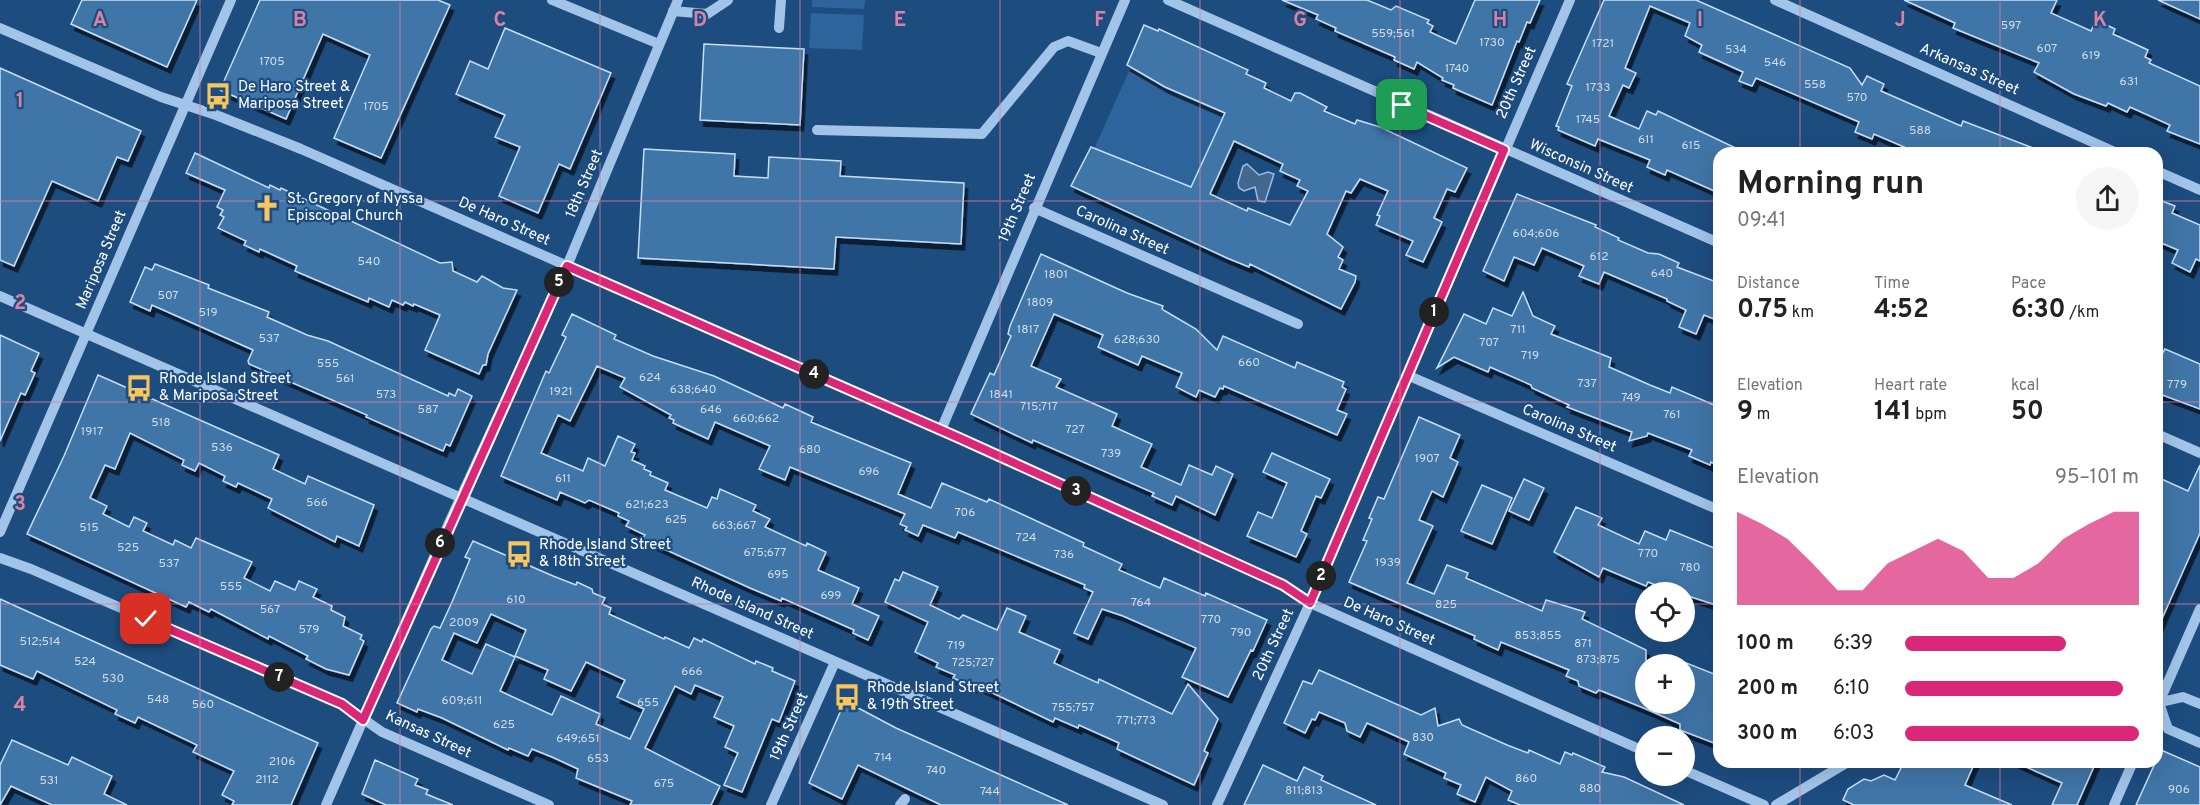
<!DOCTYPE html>
<html lang="en">
<head>
<meta charset="utf-8">
<style>
	:root { --surface:#fff; --page:#f6f6f6; --text:#222; --muted:#767676; --accent:#db2777 }
	body { margin:0; font-family:Overpass,sans-serif; background:var(--page); color:var(--text); height:100vh; display:flex; flex-direction:column; font-size:22px; white-space:nowrap }
	* { box-sizing:border-box; margin:0 }
	p { font-size:20px; color:var(--muted) }
	.icon { flex:none; width:33px; height:33px; fill:none; stroke:currentColor; stroke-width:2; stroke-linecap:round; stroke-linejoin:round }
	.map { position:relative; flex:1; overflow:hidden }
	.drawer { position:absolute; left:1713px; top:147px; width:450px; height:621px; display:flex; flex-direction:column; background:var(--surface); border-radius:18px; box-shadow:0 6px 24px #0002 }
	.drawer>* { flex:none }
	.buttons { position:absolute; left:1635px; top:582px; display:grid; gap:12px }
	.buttons a { display:grid; place-items:center; width:60px; height:60px; border-radius:50%; background:var(--surface); box-shadow:0 6px 24px #0002; font-size:30px }
	.pin { position:absolute; display:grid; place-items:center; width:51px; height:51px; color:#fff; margin:-26px; border-radius:12px; box-shadow:0 3px 9px #0006 }
	.km { position:absolute; width:30px; height:30px; margin:-15px; border-radius:50%; background:#222; color:#fff; font-size:16px; line-height:30px; text-align:center }
	.round { display:grid; place-items:center; flex:none; width:63px; height:63px; border-radius:32px; background:var(--page) }
	.head { display:flex; align-items:center; justify-content:space-between; height:102px; padding:0 24px }
	h1 { font-size:33px; font-weight:700; line-height:45px }
	.metrics { display:grid; grid-template-columns:repeat(3,1fr); gap:9px; height:102px; padding:6px 24px }
	.metrics div { display:grid; align-content:center }
	.metrics b { font-size:26px; font-weight:700 }
	.metrics small { font-size:16px; font-weight:400 }
	.metrics p { font-size:16px }
	.chart { height:168px; padding:12px 24px }
	.chart p { display:flex; justify-content:space-between }
	.chart svg { width:100%; height:108px; margin-top:6px; fill:var(--accent); opacity:.7 }
	ul { padding:0 24px; list-style:none; font-size:20px }
	li { display:grid; grid-template-columns:96px 72px 1fr; align-items:center; height:45px }
	li i { height:15px; border-radius:8px; background:var(--accent) }
	.map>svg:first-child { display:block }
	.green { fill:#2d649c }
	.water { fill:#44678d; stroke:#94c0ea; stroke-width:1.5 }
	.building { fill:#4174a7; stroke:#c5def6; stroke-width:1.5; fill-rule:evenodd; filter:url(#shadow) }
	.lines { fill:none; stroke-linecap:round; stroke-linejoin:round }
	.minor { stroke:#a1c4e8; stroke-width:10 }
	.route-casing { stroke:#fff; stroke-width:12 }
	.route { stroke:#db2777; stroke-width:8 }
	.grid { fill:none; stroke:#dd80a5; stroke-width:1.5; stroke-opacity:0.55 }
	.labels { text-anchor:middle; dominant-baseline:central; stroke-width:4.5; stroke-linejoin:round; paint-order:stroke }
	.number-label { font-size:12px; fill:#d0dce9 }
	.street-label { font-size:15px; fill:#fff; stroke:#1d4c7f }
	.poi-label { font-size:15px; fill:#fff; stroke:#1d4c7f; text-anchor:start }
	.grid-label { font-size:20px; text-anchor:middle; font-weight:bold; fill:#dd80a5; stroke:#1d4c7f; stroke-width:4.5; stroke-linejoin:round; paint-order:stroke }
</style>
</head>
<body>
<div class="map">
<svg width="2200" height="805" viewBox="0 0 2200 805">
	<defs>
		<filter id="shadow"><feDropShadow dx="3.5" dy="6" stdDeviation="0" flood-color="#0009"/></filter>
	</defs>
	<rect width="100%" height="100%" fill="#1d4c7f"/>
	<g class="green">
		<path d="M812,0H865L864,9L812,7Z"/>
		<path d="M811,13L864,15L862,50L809,48Z"/>
		<path d="M1131,67L1228,114L1195,189L1134,162L1131,167L1117,157L1094,149Z"/>
	</g>
	<path class="water" d="M1247,164L1259,175L1268,172L1274,174L1265,202L1258,201L1255,187L1244,191L1239,188L1238,183L1243,166Z"/>
	<g class="building">
		<path d="M82,0H197L167,67L71,24Z"/>
		<path d="M260,0H438L450,5L381,158L334,138L370,55L323,34L286,119L220,90Z"/>
		<path d="M1282,0H1367L1391,10L1396,6L1429,20L1427,23L1433,26L1430,32L1456,44L1475,0H1540L1530,23L1527,22L1519,42L1517,41L1492,105L1453,88L1454,85L1442,80L1443,78L1417,62L1414,69L1394,60L1395,57L1335,31L1336,28L1316,19L1318,15Z"/>
		<path d="M1604,0H1696L1850,68L1862,85L1867,76L1884,84L1881,91L1961,126L1963,121L2046,153H1918L1874,134L1872,139L1855,132L1859,122L1756,78L1752,86L1739,81L1743,72L1699,52L1702,45L1685,36L1690,23L1650,6L1625,68L1636,73L1629,88L1623,85L1609,116L1639,129L1647,111L1656,115L1658,111L1746,153H1719V193L1667,170L1665,175L1647,167L1650,160L1598,139L1595,146L1558,130L1559,127L1556,126L1572,86L1567,84Z"/>
		<path d="M1904,0H2057L2051,13L2091,31L2096,20L2115,29L2113,34L2148,50L2145,57L2151,60L2149,63L2200,86V144L2167,131L2170,125L2130,107L2127,112L2108,103L2106,106L2074,94L2034,72L2039,63L1953,28L1955,23Z"/>
		<path d="M2158,0H2200V19Z"/>
		<path d="M1144,25L1158,31L1159,29L1248,70L1246,74L1266,83L1264,88L1291,101L1295,93H1300L1327,107L1324,111L1355,124L1357,120L1380,127L1467,168L1455,192L1447,189L1434,218L1442,222L1423,262L1406,255L1413,241L1376,225L1380,216L1377,215L1388,191L1360,179L1351,193L1346,191L1327,234L1343,247L1338,257L1343,260L1339,269L1356,276L1355,282L1341,309L1250,264L1249,267L1227,258L1071,186L1091,147L1191,187L1225,113L1165,87L1127,65ZM1234,141L1283,164L1280,171L1300,180L1297,186L1308,191L1290,225L1248,208L1247,211L1210,194Z"/>
		<path d="M505,28L611,73L570,169L559,164L538,213L499,196L520,147L495,137L505,115L456,94L470,61L488,69Z"/>
		<path d="M704,44L804,49L800,125L700,120Z"/>
		<path d="M0,68L141,131L128,161L117,157L98,201L52,181L14,266L0,260Z"/>
		<path d="M644,149L735,154L734,176L768,178L769,157L841,161L840,176L964,183L961,244L836,237L834,269L638,258Z"/>
		<path d="M195,153L269,188L270,185L280,190L281,188L440,263L452,262L453,271L477,282L482,276L503,288L517,290L488,354L486,365H483L479,374L425,350L440,315L414,304L413,306L405,302L403,305L392,300L389,307L369,298L368,302L295,271L297,266L260,249L259,252L244,245L246,241L218,228L224,217L220,215L223,210L217,207L225,190L186,173Z"/>
		<path d="M1517,194L1596,225L1595,227L1619,238L1618,240L1648,253L1659,254L1679,263L1677,267L1719,283V321L1704,315L1696,334L1679,327L1686,310L1667,301V299L1604,272L1599,284L1579,276L1584,266L1542,248L1534,265L1514,257L1504,281L1483,271Z"/>
		<path d="M2157,199L2175,206L2172,213L2200,225V261L2196,259L2190,272L2172,263L2178,250L2159,242L2157,246Z"/>
		<path d="M1041,254L1127,293L1163,306L1162,309L1165,311L1196,329L1217,350L1223,336L1295,368L1297,362L1344,382L1342,387L1346,389L1337,410L1347,414L1337,435L1224,386L1223,389L1220,388L1215,397L1199,390L1196,397L1176,387L1182,373L1142,356L1138,365L1098,347L1103,335L1054,314L1031,366L1061,379L1056,387L1117,414L1112,426L1152,444L1141,467L1181,485L1189,465L1212,475L1216,466L1233,474L1215,515L1176,496L1172,505L1152,496L1154,493L1033,440L1032,443L971,414L990,373L994,375L1011,336L1008,334L1010,326Z"/>
		<path d="M155,264L209,285L208,288L269,312L267,317L307,335L328,341L448,396L449,393L455,396L458,389L472,396L450,446L446,444L443,451L366,417L367,415L249,364L248,361L253,350L152,305L150,311L130,302L145,267L152,270Z"/>
		<path d="M1523,292L1533,316L1555,326L1551,334L1611,358L1609,367L1650,385L1670,393L1672,387L1719,407V466L1711,462L1710,465L1689,456L1692,450L1648,433L1647,436L1629,441L1632,432L1567,407L1569,405L1532,388L1531,385L1490,367L1488,372L1454,357L1437,368L1464,314L1486,324L1493,308L1512,316Z"/>
		<path d="M572,314L616,335L614,339L653,356L714,376L783,408L785,404L813,417L811,422L911,463L898,494L931,508L942,483L987,502L989,499L1084,543L1083,546L1122,564L1119,570L1160,588L1164,578L1205,596L1206,593L1267,620L1253,651L1251,650L1228,697L1182,677L1196,648L1123,616L1102,609L1088,639L1074,633L1093,592L1084,588L1085,585L958,532L955,538L923,525L918,536L905,530L907,527L900,524L905,514L790,467L785,480L759,469L770,446L715,422L708,439L673,423L674,420L669,418L671,415L620,387L625,378L597,366L570,421L558,415L541,453L583,471L588,458L605,466L618,436L635,444L631,452L635,453L632,460L645,466L644,469L651,472L650,475L668,483L665,490L707,508L712,497L717,499L720,489L756,505L753,511L770,519L765,527L806,546L807,543L826,552L818,570L859,588L852,604L879,616L868,640L853,633L854,630L782,598L781,601L750,588L642,539L645,535L626,526L629,521L618,516L619,513L589,500L585,503L560,492L557,500L501,476L546,371L549,373L566,337L562,335Z"/>
		<path d="M0,335L39,353L31,371L35,373L25,395L21,393L0,441Z"/>
		<path d="M2165,349L2200,364V409L2157,393V352L2162,354Z"/>
		<path d="M98,375L279,455L273,469L305,484L308,476L374,505L359,546L337,536L335,542L268,508L272,499L238,483L236,487L223,481L225,476L199,463L195,471L182,465L184,460L130,433L115,469L105,465L90,498L107,506L103,514L129,527L134,517L147,523L143,531L173,545L175,540L191,548L196,538L252,562L244,578L270,591L275,581L295,590L299,581L317,589L313,597L332,606L331,610L345,617L343,626L362,635L360,639L364,641L349,675L326,669L306,659L308,656L269,636L268,639L211,609L209,612L189,602L186,607L27,534L64,456Z"/>
		<path d="M1419,417L1460,435L1450,458L1458,462L1443,497L1432,491L1419,520L1433,526L1407,583L1434,594L1447,565L1468,573L1466,578L1542,611L1546,600L1585,612L1582,619L1646,650V704H1684V662L1719,676V745L1680,730V724L1646,709L1599,690L1596,693L1579,686L1578,681L1566,676L1569,670L1501,642L1498,650L1474,639L1475,636L1349,582L1367,541L1363,540L1372,519L1369,518L1378,497L1384,499Z"/>
		<path d="M1272,453L1330,479L1321,498L1316,496L1301,531L1307,534L1296,557L1247,536L1258,512L1272,518L1287,483L1263,472Z"/>
		<path d="M2200,465V533L2157,630V477L2188,491Z"/>
		<path d="M1524,479L1544,488L1529,520L1509,511Z"/>
		<path d="M1482,485L1512,498L1492,544L1461,531Z"/>
		<path d="M1576,507L1602,518L1598,525L1639,544L1645,531L1666,540L1670,530L1719,550V606L1688,596L1687,599L1684,592H1673L1648,582L1646,586L1603,568L1599,577L1554,552Z"/>
		<path d="M473,541L553,576L576,585L577,582L592,589L593,593L605,598L602,604L611,608L609,614L664,639L665,637L689,648L694,638L702,642L703,639L755,664L756,661L773,668L772,671L795,681L779,722L772,719L742,792L724,785L738,753L725,747L734,726L714,717L723,697L695,685L691,694L675,686L645,748L720,786L711,805H630L632,801L576,778L578,769L552,757L532,749L528,756L509,748L508,750L442,718L418,709L417,712L397,703L431,629L434,626L440,628L452,602L470,559L465,557ZM491,614L526,630L515,656L548,670L544,679L571,691L586,662L625,680L617,697L644,709L630,739L596,724L600,714L561,696L552,715L500,691L515,657L486,644L472,674L442,660L454,633L477,643Z"/>
		<path d="M903,572L938,587L930,605L959,619L963,615L997,630L1007,608L1026,616L1019,632L1060,650L1054,663L1098,683L1099,679L1172,714L1188,684L1218,719L1204,751L1208,753L1194,785L1117,749L1119,743L1079,725L1078,728L1055,718L1053,722L974,684L973,687L953,678L955,675L936,667L938,663L915,652L928,622L885,602L895,579L899,581Z"/>
		<path d="M0,599L318,743L291,805H232L234,801L222,795L234,771L193,752L197,745L138,717L135,723L115,714L117,710L37,671L33,679L0,665Z"/>
		<path d="M1319,670L1421,715L1435,708L1438,726L1459,719L1462,725L1507,745L1528,753L1529,750L1560,764L1565,752L1572,755L1573,753L1605,767L1602,772L1624,777L1684,805H1520L1508,800L1512,791L1486,777L1475,802L1457,794L1461,785L1444,778L1446,773L1404,754L1409,742L1367,723L1360,737L1347,731L1345,723L1319,712L1315,720L1312,719L1305,733L1284,723L1303,681L1312,684Z"/>
		<path d="M845,701L896,728L1068,805H941L858,765L842,799L809,783Z"/>
		<path d="M12,740L68,765L72,757L112,776L104,794L127,805H52L11,786L0,805V765Z"/>
		<path d="M2161,750L2200,767V805H2136Z"/>
		<path d="M375,760L418,779L415,785L428,790L426,794L453,805H386L362,794Z"/>
		<path d="M1904,762H1975L1965,785L2012,805H1854L1843,800L1848,789L1864,779L1871,781L1884,775L1895,780Z"/>
		<path d="M2015,762H2096L2077,805H2052L2062,783Z"/>
		<path d="M1263,765L1297,781L1304,767L1323,776L1321,780L1376,805H1244Z"/>
	</g>
	<g class="lines">
		<g class="minor">
			<path d="M552,0L659,44"/>
			<path d="M1168,0L1719,243"/>
			<path d="M1775,0L2117,153"/>
			<path d="M673,11L707,14L728,0"/>
			<path d="M0,28L161,97L216,115L301,149L957,437L1283,585L1310,603L1646,752"/>
			<path d="M779,28L781,0"/>
			<path d="M817,130L982,134L1054,47L1068,41L1101,53"/>
			<path d="M2157,171L2200,190"/>
			<path d="M1034,208L1298,324"/>
			<path d="M0,296L1163,805"/>
			<path d="M1407,375L1719,510"/>
			<path d="M941,430L1125,0"/>
			<path d="M2157,434L2200,453"/>
			<path d="M0,532L231,0"/>
			<path d="M0,558L31,569L342,704L382,732L549,805"/>
			<path d="M2157,703L2183,697L2200,704"/>
			<path d="M2159,703L2168,729L2200,743"/>
			<path d="M2157,707L2200,609"/>
			<path d="M1684,770L1764,805"/>
			<path d="M326,805L449,523L567,266L678,0"/>
			<path d="M771,805L835,662"/>
			<path d="M900,805L905,799"/>
			<path d="M1217,805L1310,603L1570,0"/>
			<path d="M1776,805L1848,762"/>
			<path d="M2114,805L2133,762"/>
		</g>
	</g>
	<g class="lines">
		<defs>
			<path id="route" d="M146,619L342,704L363,720L567,266L957,437L1283,585L1310,603L1504,150L1402,105"/>
		</defs>
		<use href="#route" class="route-casing"/>
		<use href="#route" class="route"/>
	</g>
	<path class="grid" d="M200,0V805M400,0V805M600,0V805M800,0V805M1000,0V805M1200,0V805M1400,0V805M1600,0V805M1800,0V153M2000,0V153M0,201H1719M2157,201H2200M0,402H1719M2157,402H2200M0,604H1646M1684,604H1719M2157,604H2200M1800,762V805M2000,762V805"/>
	<defs>
		<symbol id="bus-bare" viewBox="-9 -9 18 18"><path d="M-5-6H5V4H4V6H2V4H-2V6H-4V4H-5ZM-3.5-4V0h7V-4ZM-3.5 1.2v1.5H-2V1.2ZM2 1.2v1.5H3.5V1.2Z" fill="#f8c55f" stroke="#1d4c7f" stroke-width="2.5" paint-order="stroke"/></symbol>
		<symbol id="church-bare" viewBox="-9 -9 18 18"><path d="M-1.2-6h2.4v3.5h3.3v2.4h-3.3V6h-2.4V-.1h-3.3v-2.4h3.3Z" fill="#f8c55f" stroke="#1d4c7f" stroke-width="2.5" paint-order="stroke"/></symbol>
	</defs>
	<g fill-rule="evenodd">
		<use href="#bus-bare" x="199" y="77" width="38" height="38"/>
		<use href="#church-bare" x="248" y="189" width="38" height="38"/>
		<use href="#bus-bare" x="120" y="369" width="38" height="38"/>
		<use href="#bus-bare" x="500" y="535" width="38" height="38"/>
		<use href="#bus-bare" x="828" y="678" width="38" height="38"/>
	</g>
	<g class="labels">
		<g class="number-label">
			<text x="2011" y="26">597</text>
			<text x="1393" y="34">559;561</text>
			<text x="1492" y="43">1730</text>
			<text x="1603" y="44">1721</text>
			<text x="2047" y="49">607</text>
			<text x="1736" y="50">534</text>
			<text x="2091" y="56">619</text>
			<text x="272" y="62">1705</text>
			<text x="1775" y="63">546</text>
			<text x="1457" y="69">1740</text>
			<text x="2129" y="82">631</text>
			<text x="1815" y="85">558</text>
			<text x="1598" y="88">1733</text>
			<text x="1857" y="98">570</text>
			<text x="376" y="107">1705</text>
			<text x="1588" y="120">1745</text>
			<text x="1920" y="131">588</text>
			<text x="1646" y="140">611</text>
			<text x="1691" y="146">615</text>
			<text x="1536" y="234">604;606</text>
			<text x="1599" y="257">612</text>
			<text x="369" y="262">540</text>
			<text x="1662" y="274">640</text>
			<text x="1056" y="275">1801</text>
			<text x="168" y="296">507</text>
			<text x="1040" y="303">1809</text>
			<text x="208" y="313">519</text>
			<text x="1028" y="330">1817</text>
			<text x="1518" y="330">711</text>
			<text x="269" y="339">537</text>
			<text x="1137" y="340">628;630</text>
			<text x="1489" y="343">707</text>
			<text x="1530" y="356">719</text>
			<text x="1249" y="363">660</text>
			<text x="328" y="364">555</text>
			<text x="650" y="378">624</text>
			<text x="345" y="379">561</text>
			<text x="1587" y="384">737</text>
			<text x="2177" y="385">779</text>
			<text x="693" y="390">638;640</text>
			<text x="561" y="392">1921</text>
			<text x="386" y="395">573</text>
			<text x="1001" y="395">1841</text>
			<text x="1631" y="398">749</text>
			<text x="1039" y="407">715;717</text>
			<text x="428" y="410">587</text>
			<text x="711" y="410">646</text>
			<text x="1672" y="415">761</text>
			<text x="756" y="419">660;662</text>
			<text x="161" y="423">518</text>
			<text x="1075" y="430">727</text>
			<text x="92" y="432">1917</text>
			<text x="222" y="448">536</text>
			<text x="810" y="450">680</text>
			<text x="1111" y="454">739</text>
			<text x="1427" y="459">1907</text>
			<text x="869" y="472">696</text>
			<text x="563" y="479">611</text>
			<text x="317" y="503">566</text>
			<text x="647" y="505">621;623</text>
			<text x="965" y="513">706</text>
			<text x="676" y="520">625</text>
			<text x="734" y="526">663;667</text>
			<text x="89" y="528">515</text>
			<text x="1026" y="538">724</text>
			<text x="128" y="548">525</text>
			<text x="765" y="553">675;677</text>
			<text x="1648" y="554">770</text>
			<text x="1064" y="555">736</text>
			<text x="1388" y="563">1939</text>
			<text x="169" y="564">537</text>
			<text x="1690" y="568">780</text>
			<text x="778" y="575">695</text>
			<text x="231" y="587">555</text>
			<text x="831" y="596">699</text>
			<text x="516" y="600">610</text>
			<text x="1141" y="603">764</text>
			<text x="1446" y="605">825</text>
			<text x="270" y="610">567</text>
			<text x="1211" y="620">770</text>
			<text x="464" y="623">2009</text>
			<text x="309" y="630">579</text>
			<text x="1241" y="633">790</text>
			<text x="1538" y="636">853;855</text>
			<text x="40" y="642">512;514</text>
			<text x="1583" y="644">871</text>
			<text x="956" y="646">719</text>
			<text x="1598" y="660">873;875</text>
			<text x="85" y="662">524</text>
			<text x="973" y="663">725;727</text>
			<text x="692" y="672">666</text>
			<text x="113" y="679">530</text>
			<text x="158" y="700">548</text>
			<text x="462" y="701">609;611</text>
			<text x="648" y="703">655</text>
			<text x="203" y="705">560</text>
			<text x="1073" y="708">755;757</text>
			<text x="1136" y="721">771;773</text>
			<text x="504" y="725">625</text>
			<text x="1423" y="738">830</text>
			<text x="578" y="739">649;651</text>
			<text x="883" y="758">714</text>
			<text x="598" y="759">653</text>
			<text x="282" y="762">2106</text>
			<text x="936" y="771">740</text>
			<text x="1526" y="779">860</text>
			<text x="267" y="780">2112</text>
			<text x="49" y="781">531</text>
			<text x="664" y="784">675</text>
			<text x="1590" y="789">880</text>
			<text x="2179" y="790">906</text>
			<text x="1304" y="791">811;813</text>
			<text x="990" y="792">744</text>
		</g>
		<g class="street-label">
			<text transform="translate(1969 70) rotate(24)">Arkansas Street</text>
			<text transform="translate(1517 83) rotate(-66)">20th Street</text>
			<text transform="translate(1581 167) rotate(24)">Wisconsin Street</text>
			<text transform="translate(585 184) rotate(-67)">18th Street</text>
			<text transform="translate(1018 208) rotate(-67)">19th Street</text>
			<text transform="translate(504 222) rotate(24)">De Haro Street</text>
			<text transform="translate(1122 231) rotate(24)">Carolina Street</text>
			<text transform="translate(102 260) rotate(-67)">Mariposa Street</text>
			<text transform="translate(1569 429) rotate(23)">Carolina Street</text>
			<text transform="translate(752 609) rotate(24)">Rhode Island Street</text>
			<text transform="translate(1389 622) rotate(24)">De Haro Street</text>
			<text transform="translate(1274 645) rotate(-65)">20th Street</text>
			<text transform="translate(790 727) rotate(-66)">19th Street</text>
			<text transform="translate(428 735) rotate(25)">Kansas Street</text>
		</g>
		<g class="poi-label">
			<text x="238" y="87">De Haro Street &amp;<tspan x="238" dy="17">Mariposa Street</tspan></text>
			<text x="287" y="199">St. Gregory of Nyssa<tspan x="287" dy="17">Episcopal Church</tspan></text>
			<text x="159" y="379">Rhode Island Street<tspan x="159" dy="17">&amp; Mariposa Street</tspan></text>
			<text x="539" y="545">Rhode Island Street<tspan x="539" dy="17">&amp; 18th Street</tspan></text>
			<text x="867" y="688">Rhode Island Street<tspan x="867" dy="17">&amp; 19th Street</tspan></text>
		</g>
	</g>
	<g class="grid-label">
		<text x="100" y="26">A</text>
		<text x="300" y="26">B</text>
		<text x="500" y="26">C</text>
		<text x="700" y="26">D</text>
		<text x="900" y="26">E</text>
		<text x="1100" y="26">F</text>
		<text x="1300" y="26">G</text>
		<text x="1500" y="26">H</text>
		<text x="1700" y="26">I</text>
		<text x="1900" y="26">J</text>
		<text x="2100" y="26">K</text>
		<text x="20" y="107">1</text>
		<text x="20" y="309">2</text>
		<text x="20" y="510">3</text>
		<text x="20" y="711">4</text>
	</g>
</svg>
<div class="buttons">
<a><svg class="icon" aria-label="locate" viewBox="0 0 24 24"><circle cx="12" cy="12" r="6"/><path d="M12 2v4M12 18v4M2 12h4M18 12h4"/></svg></a>
<a>+</a>
<a>−</a>
</div>
<div class="pin" style="left:1402px;top:105px;background:#1e9e55"><svg class="icon" aria-label="arrive" viewBox="0 0 24 24"><path d="M6 21V4h12l-3 4 3 4H6"/></svg></div>
<div class="pin" style="left:146px;top:619px;background:#d93025"><svg class="icon" aria-label="check" viewBox="0 0 24 24"><path d="M5 12l5 5 9-10"/></svg></div>
<b class="km" style="left:1434px;top:312px">1</b>
<b class="km" style="left:1321px;top:576px">2</b>
<b class="km" style="left:1076px;top:491px">3</b>
<b class="km" style="left:814px;top:374px">4</b>
<b class="km" style="left:559px;top:282px">5</b>
<b class="km" style="left:440px;top:543px">6</b>
<b class="km" style="left:279px;top:677px">7</b>
<section class="drawer">
<div class="head"><div><h1>Morning run</h1><p>09:41</p></div><a class="round"><svg class="icon" aria-label="share" viewBox="0 0 24 24"><path d="M12 15V3M7 8l5-5 5 5M5 13v7h14v-7"/></svg></a></div>
<div class="metrics">
<div><p>Distance</p><b>0.75<small> km</small></b></div>
<div><p>Time</p><b>4:52</b></div>
<div><p>Pace</p><b>6:30<small> /km</small></b></div>
</div>
<div class="metrics">
<div><p>Elevation</p><b>9<small> m</small></b></div>
<div><p>Heart rate</p><b>141<small> bpm</small></b></div>
<div><p>kcal</p><b>50</b></div>
</div>
<div class="chart"><p><span>Elevation</span>95–101 m</p>
<svg viewBox="0 0 160 44" preserveAspectRatio="none"><path d="M0 44V6L10 11L20 17L30 27L40 38L50 38L60 27L70 22L80 17L90 22L100 33L110 33L120 27L130 17L140 11L150 6L160 6V44z"/></svg>
</div>
<ul>
<li><b>100 m</b>6:39<i style="width:69%"></i></li>
<li><b>200 m</b>6:10<i style="width:93%"></i></li>
<li><b>300 m</b>6:03<i style="width:100%"></i></li>
</ul>
</section>
</div>
</body>
</html>
